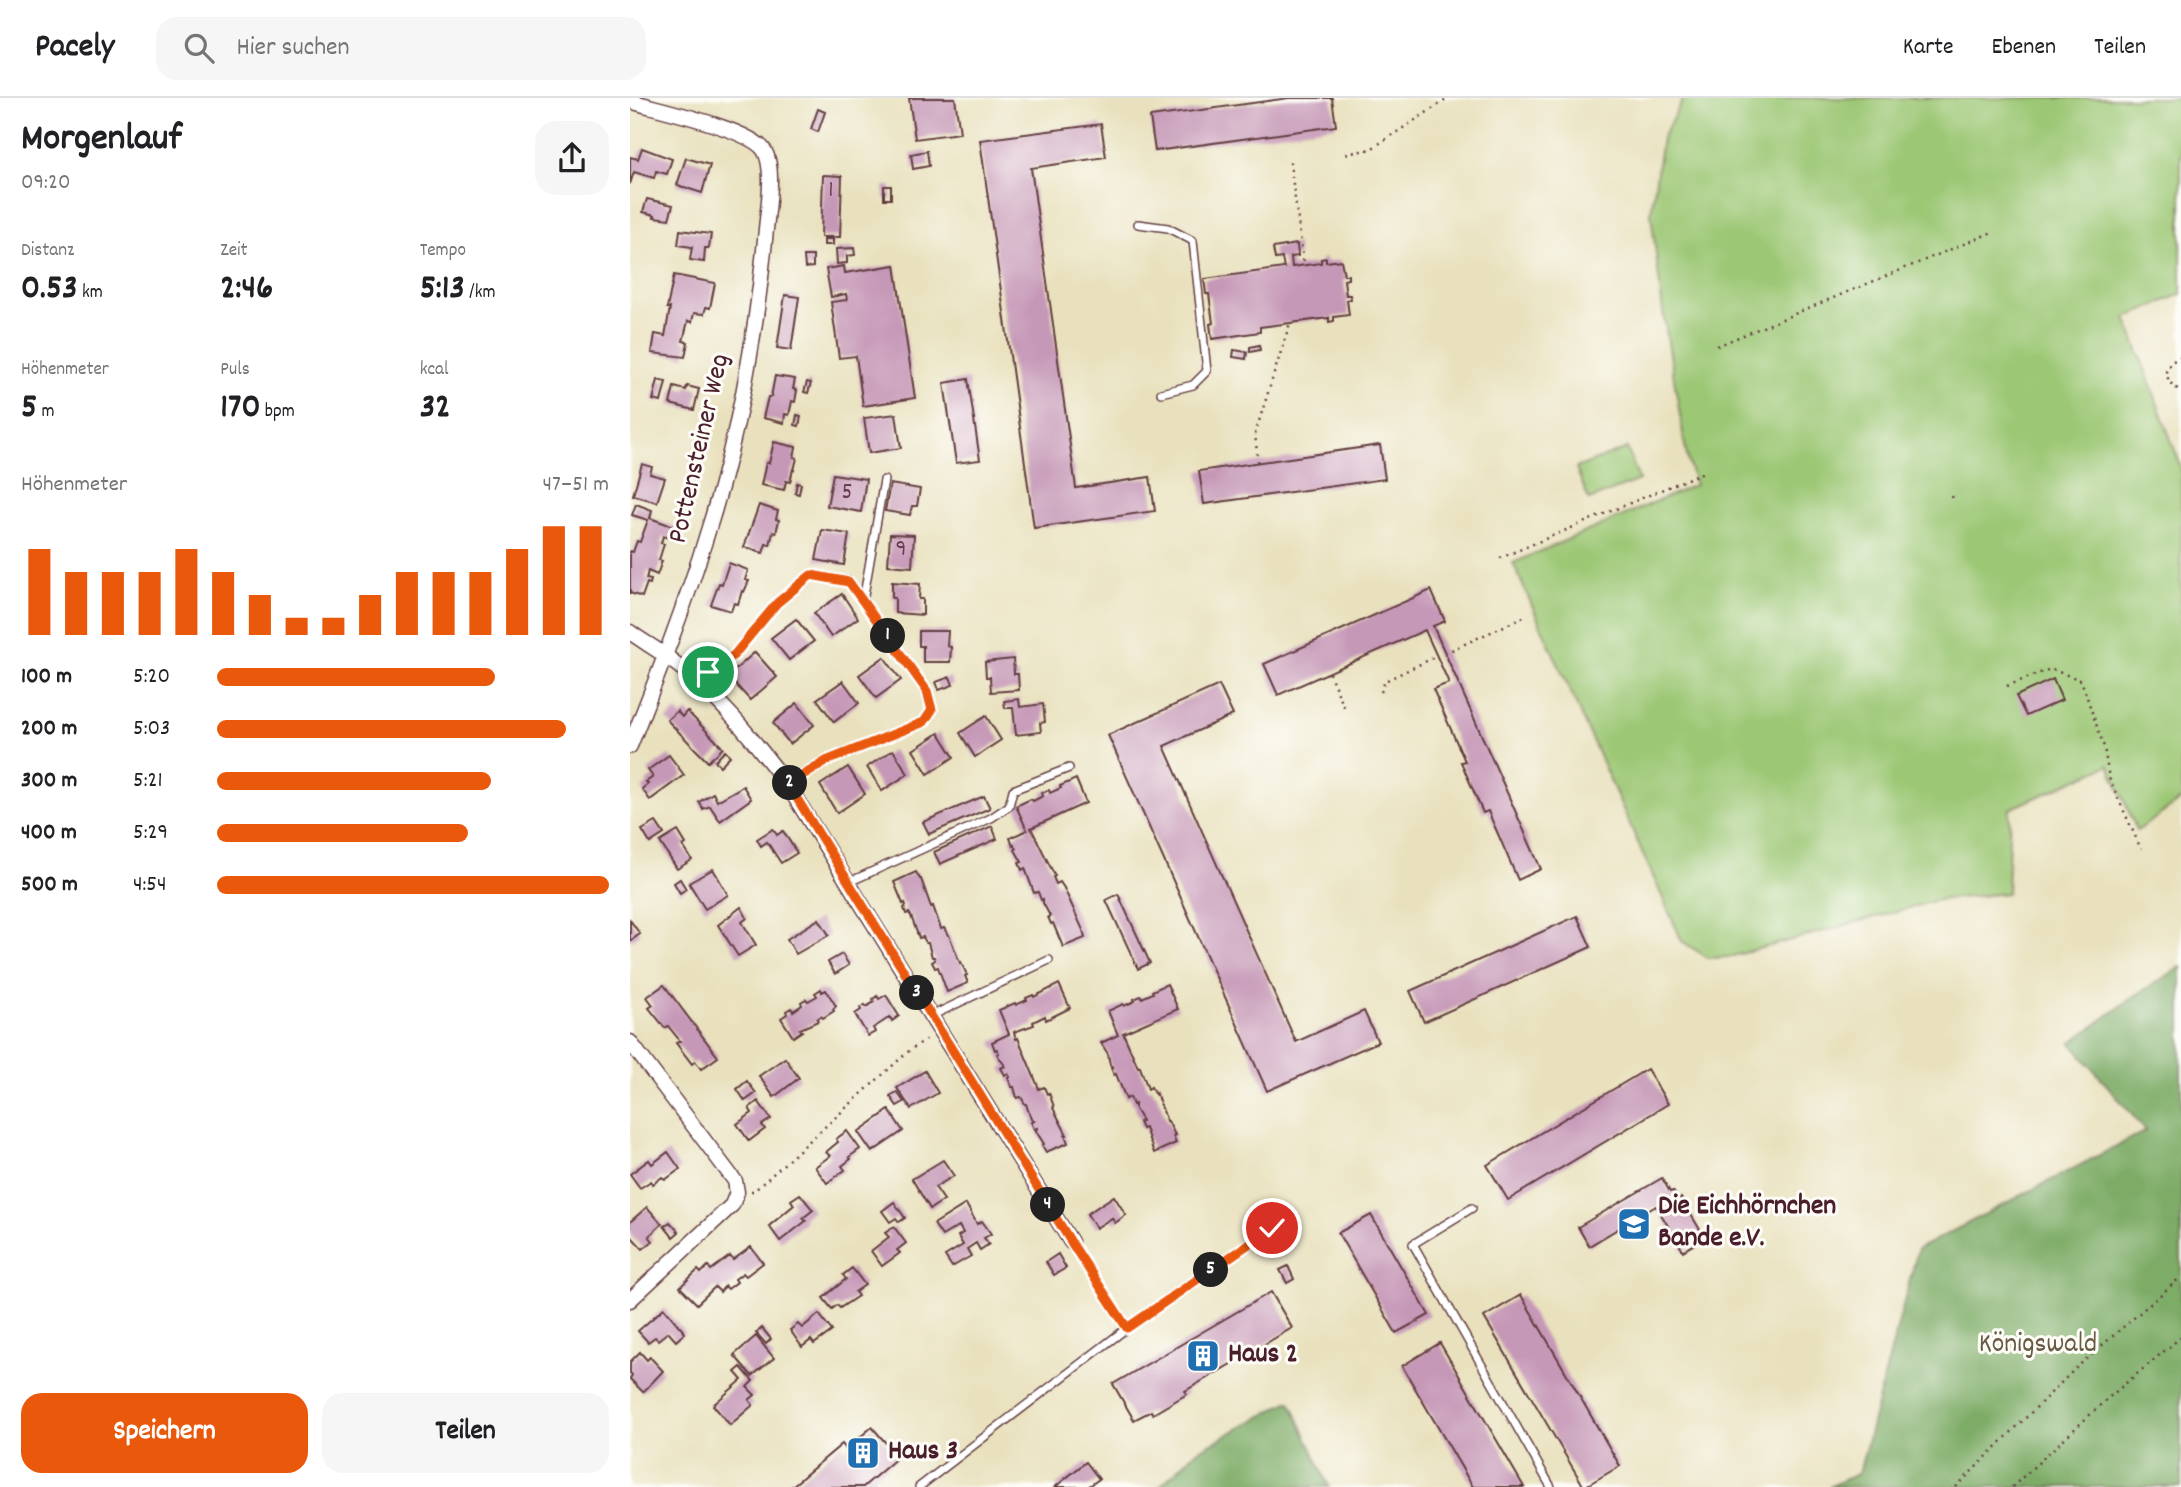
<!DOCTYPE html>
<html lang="de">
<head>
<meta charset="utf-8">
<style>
	:root { --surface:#fff; --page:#f6f6f6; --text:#202124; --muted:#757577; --line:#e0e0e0; --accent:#ea580c }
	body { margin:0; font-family:Dekko,sans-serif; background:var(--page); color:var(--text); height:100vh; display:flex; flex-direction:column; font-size:26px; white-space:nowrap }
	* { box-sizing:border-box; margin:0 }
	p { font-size:23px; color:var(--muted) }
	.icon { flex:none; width:38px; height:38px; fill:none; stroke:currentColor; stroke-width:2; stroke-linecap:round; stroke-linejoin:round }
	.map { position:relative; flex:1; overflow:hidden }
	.details { display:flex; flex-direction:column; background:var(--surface); width:630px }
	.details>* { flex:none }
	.pin { position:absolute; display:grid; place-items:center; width:60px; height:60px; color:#fff; margin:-30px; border:4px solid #fff; border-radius:50%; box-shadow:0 2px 7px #0007 }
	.km { position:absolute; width:35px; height:35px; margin:-18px; border-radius:50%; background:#222; color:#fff; font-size:19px; line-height:35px; text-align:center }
	.round { display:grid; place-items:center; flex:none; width:74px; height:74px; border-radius:21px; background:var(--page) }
	.head { display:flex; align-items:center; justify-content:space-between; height:119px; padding:0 21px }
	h1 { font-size:38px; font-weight:700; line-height:52px }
	.stats { display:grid; grid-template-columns:repeat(3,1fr); gap:10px; height:119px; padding:7px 21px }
	.stats div { display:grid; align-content:center }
	.stats b { font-size:35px; font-weight:700 }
	.stats small { font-size:19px; font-weight:400 }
	.stats p { font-size:19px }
	.chart { height:196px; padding:14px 21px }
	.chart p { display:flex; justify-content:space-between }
	.chart svg { width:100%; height:126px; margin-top:7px; stroke:var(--accent); stroke-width:6 }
	.button { display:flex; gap:14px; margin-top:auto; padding:14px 21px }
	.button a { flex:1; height:80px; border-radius:21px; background:var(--accent); color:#fff; font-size:28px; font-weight:700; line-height:80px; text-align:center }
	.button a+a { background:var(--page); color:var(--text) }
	ul { padding:0 21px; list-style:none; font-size:23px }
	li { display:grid; grid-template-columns:112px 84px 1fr; align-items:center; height:52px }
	li i { height:18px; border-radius:9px; background:var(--accent) }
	header { display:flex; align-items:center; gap:42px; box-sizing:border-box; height:98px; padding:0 35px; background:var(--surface); border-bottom:2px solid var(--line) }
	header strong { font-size:33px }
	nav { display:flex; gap:38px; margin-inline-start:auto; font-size:24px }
	.search { width:490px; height:63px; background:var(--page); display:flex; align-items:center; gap:18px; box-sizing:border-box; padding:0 24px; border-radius:21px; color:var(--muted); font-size:26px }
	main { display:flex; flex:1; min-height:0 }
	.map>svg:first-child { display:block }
	.green { fill:#9cc774; stroke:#737350; stroke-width:2 }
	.forest { fill:#7dac66; stroke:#646648; stroke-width:2 }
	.building { fill:#c698b7 }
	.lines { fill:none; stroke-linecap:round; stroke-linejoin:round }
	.lane-casing { stroke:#623c41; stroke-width:10 }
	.street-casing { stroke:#623c41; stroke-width:17 }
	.path { stroke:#623c41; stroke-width:2.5; stroke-dasharray:2 5; stroke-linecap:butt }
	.lane { stroke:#fff; stroke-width:7 }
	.street { stroke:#fff; stroke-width:14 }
	.route-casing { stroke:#fff; stroke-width:14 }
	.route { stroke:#ea580c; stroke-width:9 }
	.labels { text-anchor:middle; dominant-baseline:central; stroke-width:6; stroke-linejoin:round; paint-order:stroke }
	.number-label { font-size:24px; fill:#693d4e }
	.street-label { font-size:28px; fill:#4a1f2b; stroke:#fdfcf7 }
	.poi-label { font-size:28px; font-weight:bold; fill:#4a1f2b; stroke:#fdfcf7; text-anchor:start }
	.park-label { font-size:28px; fill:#675a45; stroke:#fdfcf7 }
</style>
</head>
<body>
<header>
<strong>Pacely</strong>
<div class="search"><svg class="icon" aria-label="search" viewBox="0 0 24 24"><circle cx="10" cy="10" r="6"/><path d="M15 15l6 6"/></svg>Hier suchen</div>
<nav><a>Karte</a><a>Ebenen</a><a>Teilen</a></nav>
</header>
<main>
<section class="details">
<div class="head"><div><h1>Morgenlauf</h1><p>09:20</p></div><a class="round"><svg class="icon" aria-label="share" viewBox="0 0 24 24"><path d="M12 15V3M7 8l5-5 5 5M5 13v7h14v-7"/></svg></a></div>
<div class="stats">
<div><p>Distanz</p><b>0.53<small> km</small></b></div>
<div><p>Zeit</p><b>2:46</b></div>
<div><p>Tempo</p><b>5:13<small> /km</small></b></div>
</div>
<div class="stats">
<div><p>Höhenmeter</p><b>5<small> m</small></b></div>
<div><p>Puls</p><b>170<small> bpm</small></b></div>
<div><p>kcal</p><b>32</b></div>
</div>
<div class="chart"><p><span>Höhenmeter</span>47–51 m</p>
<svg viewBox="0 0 160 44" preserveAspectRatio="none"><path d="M5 44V14M15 44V22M25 44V22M35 44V22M45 44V14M55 44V22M65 44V30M75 44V38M85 44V38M95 44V30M105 44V22M115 44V22M125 44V22M135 44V14M145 44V6M155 44V6"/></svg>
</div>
<ul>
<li><b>100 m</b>5:20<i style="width:71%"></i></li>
<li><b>200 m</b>5:03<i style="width:89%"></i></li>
<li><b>300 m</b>5:21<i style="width:70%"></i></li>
<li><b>400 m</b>5:29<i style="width:64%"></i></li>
<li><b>500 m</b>4:54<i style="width:100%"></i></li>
</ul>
<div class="button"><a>Speichern</a><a>Teilen</a></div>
</section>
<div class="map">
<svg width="1551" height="1389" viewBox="0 0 1551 1389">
	<rect width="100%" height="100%" fill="#fdfcf7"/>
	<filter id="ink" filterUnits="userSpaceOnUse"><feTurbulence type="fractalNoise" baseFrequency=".0143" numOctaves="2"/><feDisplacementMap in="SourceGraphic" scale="14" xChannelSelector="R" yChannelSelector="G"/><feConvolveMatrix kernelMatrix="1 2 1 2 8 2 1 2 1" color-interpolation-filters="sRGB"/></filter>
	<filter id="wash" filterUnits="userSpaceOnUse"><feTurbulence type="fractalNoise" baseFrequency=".00686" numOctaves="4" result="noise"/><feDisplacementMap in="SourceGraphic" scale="28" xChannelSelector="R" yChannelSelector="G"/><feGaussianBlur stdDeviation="1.57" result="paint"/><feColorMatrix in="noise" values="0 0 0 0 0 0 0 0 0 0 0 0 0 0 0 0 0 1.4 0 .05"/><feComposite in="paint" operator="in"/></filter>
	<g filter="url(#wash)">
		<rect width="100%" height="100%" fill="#e9e1be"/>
		<g class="green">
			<path d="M1054,0H1551V196L1496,220L1551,369V702L1507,733L1479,667L1380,711L1377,795L1308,802L1099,859L1078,860L1052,843L883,465L1065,387L1056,354L1033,213L1021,115L1032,40Z"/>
			<path d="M997,350L1009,382L959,402L946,370Z"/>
		</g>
		<g class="forest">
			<path d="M1551,869V1389H1199L1229,1375L1288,1151L1516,1033L1441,945L1506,897Z"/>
			<path d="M660,1303L699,1389H529L567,1353Z"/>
		</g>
		<g id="blocks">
			<g class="building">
				<path d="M279,0H325L330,35L285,41Z"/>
				<path d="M659,0H702L706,28L525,53L520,19Z"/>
				<path d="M188,11L195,14L188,34L181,31Z"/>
				<path d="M471,26L476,59L401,70L446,390L520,379L525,413L404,430L350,42Z"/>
				<path d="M12,50L42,61L37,76L26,73L24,80L4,74L0,86V59L8,61Z"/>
				<path d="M297,53L299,68L283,71L281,56Z"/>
				<path d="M56,60L80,67L72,95L47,87Z"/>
				<path d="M193,77L212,78L210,139H191Z"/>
				<rect x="254" y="88" width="7" height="13"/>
				<path d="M17,101L43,107L39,121L24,119L25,117L13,114Z"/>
				<path d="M50,132L81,136L79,150H75L74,164L60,162L62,149L48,147Z"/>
				<rect x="194" y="141" width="9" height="6"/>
				<path d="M667,146L668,158L661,159L662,169L691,165V161L696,160V164L711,162L714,177H718V181L714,182L716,197H720L721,201L717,202L719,217L704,219V223L699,224V220L630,229V234L582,241L580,226L583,225L579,196H576L574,181L654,170L652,160L645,161L643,150Z"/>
				<path d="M224,150L225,157L217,158V165L207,166L206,151Z"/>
				<path d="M174,158H183V169L175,170Z"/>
				<path d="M265,167L285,300L233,308L226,258L209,260L201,204L217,202L216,196L201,199L196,171L214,168L215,175Z"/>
				<path d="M44,177L85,185L80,210L76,209L74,216L64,215L62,224L58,223L53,243L58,244L55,259L22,255L25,236L35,238L40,210H37Z"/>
				<path d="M155,197L169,199L161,252L147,250Z"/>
				<path d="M629,247L630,252L620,254V249Z"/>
				<path d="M604,252L617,254L616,261L603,259Z"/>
				<path d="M145,278L165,281L163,291L167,292L165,304L162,303L159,317L155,316L154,325L133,320L138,299H141Z"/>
				<path d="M338,281L350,362L326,365L314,285Z"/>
				<path d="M28,282L36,284L31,304L23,302Z"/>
				<path d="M177,284L181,285L178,295L174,294Z"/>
				<path d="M57,288L69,291L64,312L40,306L44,289L56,292Z"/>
				<path d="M266,316L271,350L239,355L234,320Z"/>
				<path d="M167,317L171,318L169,328L165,327Z"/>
				<path d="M144,344L166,349L164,359L167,360L164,372L163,371L160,384L156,383L154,392L131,387L136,365H139Z"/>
				<path d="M750,347L755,381L574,406L569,373Z"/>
				<path d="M12,366L22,369L20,376L35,380L27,404L3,397Z"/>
				<path d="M203,376L236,381L231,414L197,408Z"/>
				<path d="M167,385L171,386L169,396L165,395Z"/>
				<path d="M260,386L290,391L287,408H282L280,417L255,413Z"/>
				<path d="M6,406L22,412L20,420L48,430L44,442L33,438L31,445L34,446L29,462L32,463L27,477L18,473L16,481L21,482L20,486L17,485L12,499L0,495V453L3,454L7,443L10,444L18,422L2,417Z"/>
				<path d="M129,407L148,413L146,421L149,422L146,435L143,434L140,447L136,446L133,455L114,449Z"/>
				<path d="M192,432L219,436L214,467L186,462Z"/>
				<path d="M260,436L284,437L282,469L258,467Z"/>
				<path d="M99,465L118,472L115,482L119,483L114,494L112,493L108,506L104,505L101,513L81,507L89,485L92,486Z"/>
				<path d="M262,484L290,486L289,501H293V517L265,515V500H262Z"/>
				<path d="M801,492L815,523L803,528L911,771L888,782L858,713L853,715L831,664L835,663L803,591L819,585L795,532L648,597L634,566Z"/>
				<path d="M212,496L228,520L201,539L184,515Z"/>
				<path d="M166,521L184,543L159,562L141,540Z"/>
				<path d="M289,533H318L317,548L321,549L320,564H293V548H289Z"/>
				<path d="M125,554L147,579L120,602L98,578Z"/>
				<path d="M254,559L271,582L246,600L229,577Z"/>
				<path d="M383,561L384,576H388L389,592L361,594L360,579H356L355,564Z"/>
				<path d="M320,579L323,587L309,592L306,584Z"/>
				<path d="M1423,581L1432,602L1396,618L1386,598Z"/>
				<path d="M213,583L229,605L204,624L187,601Z"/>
				<path d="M589,587L603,617L534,648L666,944L734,913L748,944L637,993L478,637Z"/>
				<path d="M389,601L390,609L413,606L415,624L410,625L411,634L386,637L383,610H375L374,603Z"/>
				<path d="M167,605L184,627L160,646L143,625Z"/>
				<path d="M47,613L52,619L57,613L93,650L78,664L37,622Z"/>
				<path d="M356,618L371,642L345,659L330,635Z"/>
				<path d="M309,635L324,659L298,676L283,652Z"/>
				<path d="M263,652L278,676L252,693L237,669Z"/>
				<path d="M95,653L100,658L90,668L85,663Z"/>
				<path d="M39,657L54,677L20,702L12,691L18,686L16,684L23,679L18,672Z"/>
				<path d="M218,669L235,696L207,715L190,687Z"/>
				<path d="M446,681L456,705L401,730L425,778L423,779L426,786L430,784L434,790L453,832L455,840L433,849L423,825L421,826L418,819L420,818L413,805V801L411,802L408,794L404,795L395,770L392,772L389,765L392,764L385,752L386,751L384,747L383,748L380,740L397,732L386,708L401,701L403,703L413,698L412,695L419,692L420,695L431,690L430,688Z"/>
				<path d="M113,688L121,701L90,723L80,708L73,711L69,704L83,695L87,703Z"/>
				<path d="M354,698L360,710L299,736L293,724Z"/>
				<path d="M26,724L34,736L20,745L12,732Z"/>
				<path d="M362,728L367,741L310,766L304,754Z"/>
				<path d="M143,731L147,737L153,733L167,755L151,765L137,744L131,748L127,741Z"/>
				<path d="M48,733L56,746L53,748L62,762L47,771L30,744Z"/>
				<path d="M83,771L98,797L75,811L59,785Z"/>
				<path d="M286,774L290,781H291L301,809L303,808L311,831L314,830L318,837H319L330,865L331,864L337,877L335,878L338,885L317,894L308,869L305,870L302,864L305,862L304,859H302L298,845H296L293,839L289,840L281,818L279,815L276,816L274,810L276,808L275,805L273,806L264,784Z"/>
				<path d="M50,781L56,791L50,795L44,785Z"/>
				<path d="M488,796L520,865L508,871L476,802Z"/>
				<path d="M111,809L117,820L112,824L126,847L108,858L88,827Z"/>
				<path d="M947,818L961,849L794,924L780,893Z"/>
				<path d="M189,821L199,837L166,856L157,841Z"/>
				<path d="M0,822L10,836L0,843Z"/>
				<path d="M212,856L219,867L205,876L198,864Z"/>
				<path d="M429,886L440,910L416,922L415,918L403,924L404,927L384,934L386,941L388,940L409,991L414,989L417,996L419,995L424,1009L423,1010L437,1037H435L438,1045L416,1054L412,1047L414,1046L406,1033L407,1030L404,1031L401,1024L404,1023L401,1021L396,1006H395L391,999L387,1000L384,989H382L378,980L380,979L378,976L375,977L371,970L375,968L367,956L369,955L367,951L365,952L362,944L379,936L369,912L385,905L386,907L397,902L396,900L403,897L404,899Z"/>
				<path d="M537,886L548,911L493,935L508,969H510L518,991L521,989L525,996L526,995L537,1023H538L545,1037L543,1038L546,1045L524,1055L515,1030L512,1031L509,1024L512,1023L505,1011V1006L503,1007L500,999L496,1001L486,976L484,977L481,970L483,969L480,967L478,956L471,945L488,937L478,913L493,906L494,908L505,903L504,901L511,898L512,900L523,895L522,893Z"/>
				<path d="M34,887L88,959L71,971L65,963L62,966L46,945L50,943L38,928L35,930L19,910L23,907L17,899Z"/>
				<path d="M191,891L192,894L196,892L206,908L203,911L204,913L193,920L191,918L187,921L188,923L170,931L172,933L163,939L151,920L157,916L156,913L161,910L163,913L172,907L171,904L176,901L178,903L187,898L185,895Z"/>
				<path d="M256,897L269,918L262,923L260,919L251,925L243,930L245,934L238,938L225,916L231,912L230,910L235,907L236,909L244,904L243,901L247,898L249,901Z"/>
				<path d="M155,960L169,980L144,999L129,978Z"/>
				<path d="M1017,971L1038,1006L878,1102L857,1067Z"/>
				<path d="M295,973L308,995L281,1011L267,990Z"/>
				<path d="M117,983L126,995L115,1003L107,991Z"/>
				<path d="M267,994L274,1004L267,1008L260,998Z"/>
				<path d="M128,1003L141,1021L132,1027L135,1031L119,1043L107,1026L122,1015L119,1010Z"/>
				<path d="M259,1012L273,1033L242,1054L228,1034Z"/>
				<path d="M217,1033L230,1051L219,1059L221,1061L212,1068L215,1072L197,1085L185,1069L200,1058L196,1054L208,1044L206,1041Z"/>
				<path d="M38,1054L50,1071L35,1082L32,1079L23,1086L21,1083L10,1090L0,1076L19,1062L22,1066Z"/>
				<path d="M313,1062L324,1078L305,1089L314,1102L300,1111L282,1081Z"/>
				<path d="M1032,1080L1040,1094L1043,1093L1049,1102L1051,1100L1075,1140L1053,1153L1026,1108L959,1148L948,1129Z"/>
				<path d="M170,1096L183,1112L173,1120L176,1123L150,1143L139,1128L164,1107L161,1102Z"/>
				<path d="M484,1098L496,1117L485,1125L482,1120L466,1130L457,1116Z"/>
				<path d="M264,1104L275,1120L269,1124L266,1120L260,1124L252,1113Z"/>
				<path d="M336,1106L347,1126L352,1123L361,1136L354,1140L359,1146L350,1152L346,1145L337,1151L341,1158L322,1169L315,1158L333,1147L328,1138L333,1135L329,1128L312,1138L304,1126Z"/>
				<path d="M17,1109L32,1126L19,1138L23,1143L13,1151L0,1137V1124Z"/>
				<path d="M741,1117L799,1217L766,1235L708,1135Z"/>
				<path d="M40,1124L49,1134L43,1139L34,1128Z"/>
				<path d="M264,1129L276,1145L267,1152L270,1155L252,1168L241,1153L259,1139L255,1135Z"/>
				<path d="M121,1149L133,1165L116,1178L113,1175L105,1181L107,1184L98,1191L95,1188L90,1194L85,1189L67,1206L50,1189L68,1172L71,1175L78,1168L81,1172L100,1158L103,1162Z"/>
				<path d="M428,1156L436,1170L424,1177L416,1164Z"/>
				<path d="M658,1168L664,1181L657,1185L650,1172Z"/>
				<path d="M222,1170L235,1187L225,1194L228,1198L210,1210L207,1207L202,1211L193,1200L216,1181L213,1177Z"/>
				<path d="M641,1194L662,1230L555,1293L557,1296L523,1316L521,1313L504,1322L483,1286Z"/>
				<path d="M891,1197L990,1368L954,1389L854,1219Z"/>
				<path d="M34,1210L55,1235L46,1243L38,1234L28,1242L25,1239L18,1244L8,1233Z"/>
				<path d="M189,1216L202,1233L184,1246L181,1242L172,1249L160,1232L168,1226L172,1230Z"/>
				<path d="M132,1230L141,1241L136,1246L126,1235Z"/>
				<path d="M126,1238L144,1260L122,1278L104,1257Z"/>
				<path d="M810,1245L894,1389H843L772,1268Z"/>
				<path d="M10,1254L17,1262L20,1259L33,1273L13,1294L0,1281L2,1277L0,1275V1264Z"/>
				<path d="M111,1269L123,1283L117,1289L125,1297L119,1302L123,1307L100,1327L83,1307L112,1282L105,1274Z"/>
				<path d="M242,1329L268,1359L233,1389H161L212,1346L216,1351Z"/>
				<path d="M456,1364L469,1381L458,1389H425Z"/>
			</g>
		</g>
	</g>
	<g filter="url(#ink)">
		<use href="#blocks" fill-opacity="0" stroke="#623c41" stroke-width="2"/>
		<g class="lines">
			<defs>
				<g id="lane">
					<path d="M508,126L538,130L563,143L577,273L563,287L531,295"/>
					<path d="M233,503L254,382"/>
					<path d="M67,584L78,574L104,557L147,505L181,477L219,483L297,593L302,612L294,624L196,663L157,686"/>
					<path d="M219,784L361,720L379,708L383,692L439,670"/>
					<path d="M301,918L419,862"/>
					<path d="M842,1110L783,1146L921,1389"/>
					<path d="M441,1144L497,1230"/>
					<path d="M289,1389L497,1230L642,1130"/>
				</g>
				<g id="street">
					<path d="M0,3C27,11 120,31 134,52C145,69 138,110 136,131C127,232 109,336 78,433C56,506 28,577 0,648"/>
					<path d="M0,534C12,543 25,550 37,559C85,593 122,640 157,686L441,1144"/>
					<path d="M0,944L105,1083L107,1094L102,1107L0,1202"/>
				</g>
			</defs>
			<use href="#lane" class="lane-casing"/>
			<use href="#street" class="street-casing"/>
			<g class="path">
				<path d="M716,56L741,51L819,0"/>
				<path d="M660,64L674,167"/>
				<path d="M1087,248L1365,133"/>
				<path d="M1551,259L1541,264L1536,273L1539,284L1549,292H1551"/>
				<path d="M628,364L625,336L660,225"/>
				<path d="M1322,398L1324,404"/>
				<path d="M870,460L1076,373"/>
				<path d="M815,555L896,518"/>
				<path d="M699,575L715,611"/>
				<path d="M1377,588L1420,571L1451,582L1474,649L1479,680L1511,751"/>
				<path d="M751,594L755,583L807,558"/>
				<path d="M121,1093H124L280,952L298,940"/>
				<path d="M1326,1389L1446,1270L1551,1179"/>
				<path d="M1382,1389L1477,1301L1551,1239"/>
			</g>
			<use href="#lane" class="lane"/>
			<use href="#street" class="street"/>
		</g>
	</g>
	<g class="lines" filter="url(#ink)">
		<defs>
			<path id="route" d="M78,574L104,557L147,505L181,477L219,484L297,593L302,612L294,624L196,663L158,686L441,1144L497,1230L642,1130"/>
		</defs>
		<use href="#route" class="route-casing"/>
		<use href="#route" class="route"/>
	</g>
	<defs>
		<symbol id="school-square" viewBox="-11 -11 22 22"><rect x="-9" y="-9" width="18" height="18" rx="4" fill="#1f6fb2" stroke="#fdfcf7"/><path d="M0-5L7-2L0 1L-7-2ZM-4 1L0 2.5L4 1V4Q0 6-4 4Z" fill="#fff"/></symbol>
		<symbol id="building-square" viewBox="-11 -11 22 22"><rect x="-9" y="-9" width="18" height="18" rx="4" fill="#1f6fb2" stroke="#fdfcf7"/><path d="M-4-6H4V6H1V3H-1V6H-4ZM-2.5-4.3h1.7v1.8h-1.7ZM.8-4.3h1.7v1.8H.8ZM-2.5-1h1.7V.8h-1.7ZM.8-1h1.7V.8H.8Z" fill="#fff"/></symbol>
	</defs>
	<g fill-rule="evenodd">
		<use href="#school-square" x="985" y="1107" width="38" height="38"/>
		<use href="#building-square" x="554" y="1239" width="38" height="38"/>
		<use href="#building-square" x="214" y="1336" width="38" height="38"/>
	</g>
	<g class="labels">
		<g class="number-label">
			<text x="201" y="93">1</text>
			<text x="217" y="395">5</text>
			<text x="271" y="452">9</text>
		</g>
		<g class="street-label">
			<text transform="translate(71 351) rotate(-77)">Pottensteiner Weg</text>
		</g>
		<g class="poi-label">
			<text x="1028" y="1110">Die Eichhörnchen<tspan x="1028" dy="32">Bande e.V.</tspan></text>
			<text x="598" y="1258">Haus 2</text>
			<text x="258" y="1355">Haus 3</text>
		</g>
		<g class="park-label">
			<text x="1408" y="1248">Königswald</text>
		</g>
	</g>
</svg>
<div class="pin" style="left:78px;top:574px;background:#1e9e55"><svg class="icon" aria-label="arrive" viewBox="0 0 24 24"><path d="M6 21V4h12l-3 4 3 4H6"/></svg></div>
<div class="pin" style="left:642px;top:1130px;background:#d93025"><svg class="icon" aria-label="check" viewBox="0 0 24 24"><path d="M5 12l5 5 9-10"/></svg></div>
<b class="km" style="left:258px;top:538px">1</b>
<b class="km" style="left:160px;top:685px">2</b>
<b class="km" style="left:287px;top:895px">3</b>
<b class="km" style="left:418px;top:1107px">4</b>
<b class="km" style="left:581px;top:1172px">5</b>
</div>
</main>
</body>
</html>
